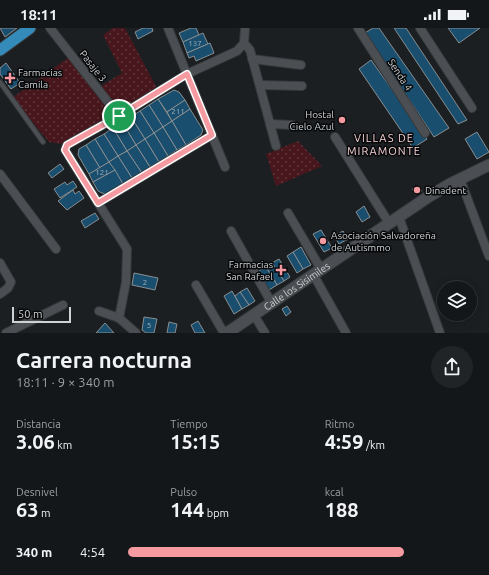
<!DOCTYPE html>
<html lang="es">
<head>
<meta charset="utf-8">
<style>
	:root { --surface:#14171a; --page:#212427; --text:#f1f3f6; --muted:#9d9fa2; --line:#333639; --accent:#f49aa0 }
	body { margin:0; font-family:Ubuntu,sans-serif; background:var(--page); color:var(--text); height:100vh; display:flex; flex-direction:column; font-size:15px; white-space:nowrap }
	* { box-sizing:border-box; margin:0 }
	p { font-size:13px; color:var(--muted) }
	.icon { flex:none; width:22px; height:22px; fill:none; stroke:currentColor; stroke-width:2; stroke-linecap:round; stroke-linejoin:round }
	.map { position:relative; height:305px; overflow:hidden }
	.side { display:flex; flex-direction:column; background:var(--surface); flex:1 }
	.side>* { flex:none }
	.fabs { position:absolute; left:437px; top:253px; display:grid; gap:8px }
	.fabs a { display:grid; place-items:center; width:40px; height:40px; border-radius:50%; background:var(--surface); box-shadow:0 2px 10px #0003,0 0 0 1px var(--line); font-size:20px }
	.scale { position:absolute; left:12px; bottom:10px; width:59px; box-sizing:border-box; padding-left:4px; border:2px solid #cfd1d3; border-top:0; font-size:11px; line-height:14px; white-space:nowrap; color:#cfd1d3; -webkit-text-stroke:3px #07080a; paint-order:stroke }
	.pin { position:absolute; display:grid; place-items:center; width:34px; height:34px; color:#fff; margin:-17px; border:2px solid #fff; border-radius:50%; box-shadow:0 1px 4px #0007 }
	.round { display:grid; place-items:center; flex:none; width:42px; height:42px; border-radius:21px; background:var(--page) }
	.overview { display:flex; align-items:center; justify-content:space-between; height:68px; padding:0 16px }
	h1 { font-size:22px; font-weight:700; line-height:30px }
	.figures { display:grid; grid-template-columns:repeat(3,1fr); gap:6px; height:68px; padding:4px 16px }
	.figures div { display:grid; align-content:center }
	.figures b { font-size:20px; font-weight:700 }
	.figures small { font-size:11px; font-weight:400 }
	.figures p { font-size:11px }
	ul { padding:0 16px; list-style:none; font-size:13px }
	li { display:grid; grid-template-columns:64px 48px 1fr; align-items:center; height:30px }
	li i { height:10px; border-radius:5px; background:var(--accent) }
	.status { display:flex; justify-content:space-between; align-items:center; height:28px; padding:0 20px; background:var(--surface); direction:ltr }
	.status svg { height:11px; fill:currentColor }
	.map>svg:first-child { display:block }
	.grass { fill:url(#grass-dots) }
	.building { fill:#194e6e; stroke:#888e91 }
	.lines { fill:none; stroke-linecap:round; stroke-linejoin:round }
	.service-casing { stroke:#36393b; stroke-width:6 }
	.minor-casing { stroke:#36393b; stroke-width:10 }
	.secondary-casing { stroke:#36393b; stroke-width:13 }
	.primary-casing { stroke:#36393b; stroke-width:13 }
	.service { stroke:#4b4f53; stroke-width:4 }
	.minor { stroke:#4b4f53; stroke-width:8 }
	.secondary { stroke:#4b4f53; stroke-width:11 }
	.primary { stroke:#348ab9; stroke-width:11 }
	.route-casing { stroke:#fff; stroke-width:8 }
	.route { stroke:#f49aa0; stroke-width:5 }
	.poi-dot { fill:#f49aa0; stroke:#07080a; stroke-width:1.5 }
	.labels { text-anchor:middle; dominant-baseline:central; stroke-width:3; stroke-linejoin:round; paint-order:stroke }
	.number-label { font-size:8px; fill:#a2b0ba }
	.street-label { font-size:10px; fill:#cfd1d3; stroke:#07080a }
	.poi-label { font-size:10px; fill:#cfd1d3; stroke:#07080a; text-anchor:start }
	.neighbourhood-label { font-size:11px; letter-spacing:1px; fill:#f7d3d4; stroke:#07080a }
</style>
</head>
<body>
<div class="status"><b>18:11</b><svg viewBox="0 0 49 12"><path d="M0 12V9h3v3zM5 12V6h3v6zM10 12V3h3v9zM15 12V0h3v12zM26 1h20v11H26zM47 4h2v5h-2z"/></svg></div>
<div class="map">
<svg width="489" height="305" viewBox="0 0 489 305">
	<defs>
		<pattern id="grass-dots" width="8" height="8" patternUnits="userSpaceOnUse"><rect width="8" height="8" fill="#47171d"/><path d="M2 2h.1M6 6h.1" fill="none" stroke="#60383d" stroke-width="1.8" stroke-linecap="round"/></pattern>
	</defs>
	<rect width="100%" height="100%" fill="#1b1f22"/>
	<g class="grass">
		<path d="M113,0H125L158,62L67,117L49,114L12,70L72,27L98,60L122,45L103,7Z"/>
		<path d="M298,113L322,138L276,158L266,126Z"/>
	</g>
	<g class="building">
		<path d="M0,0H17L5,9Z"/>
		<path d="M143,0H152L153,3L138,11L135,4Z"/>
		<path d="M191,0H196L199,7L183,14L179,5Z"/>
		<path d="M373,0H379L449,100L434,109L365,5Z"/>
		<path d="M394,0H406L467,92L458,96Z"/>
		<path d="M448,0H480L459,15Z"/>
		<path d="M203,5L208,16L187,25L183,14Z"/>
		<path d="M210,15L214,25L196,33L194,28L189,30L187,25Z"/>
		<path d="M371,32L427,111L413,120L359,41Z"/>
		<path d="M6,35L20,55L11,61L0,46V40Z"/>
		<path d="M174,62L179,64L185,72L167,84L158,71Z"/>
		<path d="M158,71L172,93L163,99L149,77Z"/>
		<path d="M185,72L190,81L172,93L167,84Z"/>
		<path d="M149,77L163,99L154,105L140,83Z"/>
		<path d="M190,81L203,102L201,107L186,117L172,93Z"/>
		<path d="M140,83L154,105L145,111L131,89Z"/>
		<path d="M131,89L145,111L136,117L122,94Z"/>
		<path d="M172,93L186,117L177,122L163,99Z"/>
		<path d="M122,94L136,117L127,123L113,100Z"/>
		<path d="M163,99L177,122L168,128L154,105Z"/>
		<path d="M113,100L127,123L118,128L104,106Z"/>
		<path d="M477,104L489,124L477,131L465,111Z"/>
		<path d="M154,105L168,128L159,134L145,111Z"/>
		<path d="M104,106L118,128L109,134L95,111Z"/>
		<path d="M95,111L109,134L100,140L86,117Z"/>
		<path d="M145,111L159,134L150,139L136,117Z"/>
		<path d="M86,117L100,140L89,146L78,127L79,121Z"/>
		<path d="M136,117L150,139L142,145L127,123Z"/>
		<path d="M127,123L142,145L132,150L118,128Z"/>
		<path d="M118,128L132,150L123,156L109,134Z"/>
		<path d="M109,134L115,142L93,154L89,146Z"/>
		<path d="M60,136L64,141L52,150L48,145Z"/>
		<path d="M115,142L123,156L106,166L102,165L98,163L93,154Z"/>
		<path d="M73,153L77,159L60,170L54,161L65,154L67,157Z"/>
		<path d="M419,158L422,163L415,166L412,161Z"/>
		<path d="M73,162L75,166L79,163L84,170L67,182L58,173Z"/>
		<path d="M364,178L370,189L362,194L356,184Z"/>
		<path d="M95,185L99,191L85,200L81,193Z"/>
		<path d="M321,202L332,220L324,224L313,206Z"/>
		<path d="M343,203L348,211L339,216L334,208Z"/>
		<path d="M301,219L311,237L303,241L293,224Z"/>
		<path d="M293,224L303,241L297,245L287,228Z"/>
		<path d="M279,231L290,249L284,253L272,235Z"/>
		<path d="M272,235L284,253L277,257L266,239Z"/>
		<path d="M266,239L277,257L269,262L258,243Z"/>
		<path d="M134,245L158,250L155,262L132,257Z"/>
		<path d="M247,260L255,273L249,277L240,264Z"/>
		<path d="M232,263L242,281L234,286L224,268Z"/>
		<path d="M240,264L249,277L242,281L235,268Z"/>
		<path d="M287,278L291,284L286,288L282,281Z"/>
		<path d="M144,289L157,291L154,305H146L142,302Z"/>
		<path d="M198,293L205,305H195L191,297Z"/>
		<path d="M169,294L177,296L175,305H167Z"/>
		<path d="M105,295L114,305H96Z"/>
	</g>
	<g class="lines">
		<defs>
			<path id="service" d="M0,54L43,114"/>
			<g id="minor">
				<path d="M50,0L119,88"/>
				<path d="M168,0L225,139"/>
				<path d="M358,0L425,105"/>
				<path d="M420,0L472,80"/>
				<path d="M244,15L250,22L276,118"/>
				<path d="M244,15L245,0"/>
				<path d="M252,31L301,37"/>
				<path d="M260,57L302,58"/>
				<path d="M270,96L292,97"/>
				<path d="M335,109L389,195"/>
				<path d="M0,146L56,221"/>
				<path d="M460,151L489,228"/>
				<path d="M98,175L212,107"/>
				<path d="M288,185L321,241"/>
				<path d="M399,189L440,305"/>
				<path d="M231,203L271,274"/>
				<path d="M0,235L11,254L8,260L0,266"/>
				<path d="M313,246L346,305"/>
				<path d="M196,257L224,305"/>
				<path d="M99,283L119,290L136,305"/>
				<path d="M254,287L265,305"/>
				<path d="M119,290L126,254L127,221L65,122L67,117L119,88L187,46L237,23L244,15"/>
				<path d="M6,305L63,277"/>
			</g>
			<g id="secondary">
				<path id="s1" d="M227,305L428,169L450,156L489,137"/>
			</g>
			<path id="primary" d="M0,22L30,0"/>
		</defs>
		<use href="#service" class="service-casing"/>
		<use href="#minor" class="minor-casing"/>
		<use href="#secondary" class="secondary-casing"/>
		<use href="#primary" class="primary-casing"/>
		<use href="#service" class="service"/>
		<use href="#minor" class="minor"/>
		<use href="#secondary" class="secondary"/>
		<use href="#primary" class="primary"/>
	</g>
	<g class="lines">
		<defs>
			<path id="route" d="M187,46L212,107L98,175L65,122L67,117L119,88Z"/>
		</defs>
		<use href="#route" class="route-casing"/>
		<use href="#route" class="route"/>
	</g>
	<g class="poi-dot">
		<path d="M8 44h4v4h4v4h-4v4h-4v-4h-4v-4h4z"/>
		<circle cx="342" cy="92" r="4"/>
		<circle cx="417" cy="162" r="4"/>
		<circle cx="323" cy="213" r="4"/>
		<path d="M279 236h4v4h4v4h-4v4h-4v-4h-4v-4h4z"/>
	</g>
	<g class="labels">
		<g class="number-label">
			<text x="195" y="15">137</text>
			<text x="178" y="83">211</text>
			<text x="102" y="144">121</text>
			<text x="145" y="254">2</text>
			<text x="149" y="297">5</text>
		</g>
		<g class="street-label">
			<text transform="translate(93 38) rotate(52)">Pasaje 3</text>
			<text transform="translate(400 47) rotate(57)">Senda 4</text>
			<text stroke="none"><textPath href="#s1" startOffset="84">Calle los Sisimiles</textPath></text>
		</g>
		<g class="poi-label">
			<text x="18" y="44">Farmacias<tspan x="18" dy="12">Camila</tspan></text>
			<text x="334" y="86" text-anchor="end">Hostal<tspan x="334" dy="12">Cielo Azul</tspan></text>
			<text x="425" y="162">Dinadent</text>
			<text x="331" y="207">Asociación Salvadoreña<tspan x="331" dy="12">de Autismmo</tspan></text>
			<text x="273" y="236" text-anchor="end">Farmacias<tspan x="273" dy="12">San Rafael</tspan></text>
		</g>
		<g class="neighbourhood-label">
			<text x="384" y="110">VILLAS DE<tspan x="384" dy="13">MIRAMONTE</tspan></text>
		</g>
	</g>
</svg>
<div class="fabs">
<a><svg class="icon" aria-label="layers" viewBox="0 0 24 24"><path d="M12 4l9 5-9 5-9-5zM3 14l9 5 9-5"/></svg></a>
</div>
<div class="scale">50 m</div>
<div class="pin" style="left:119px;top:88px;background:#1e9e55"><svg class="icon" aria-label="arrive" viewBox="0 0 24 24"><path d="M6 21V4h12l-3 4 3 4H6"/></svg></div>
</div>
<section class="side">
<div class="overview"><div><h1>Carrera nocturna</h1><p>18:11 · 9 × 340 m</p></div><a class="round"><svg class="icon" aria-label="share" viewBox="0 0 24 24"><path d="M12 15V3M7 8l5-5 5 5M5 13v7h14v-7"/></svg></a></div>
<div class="figures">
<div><p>Distancia</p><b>3.06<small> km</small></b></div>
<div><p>Tiempo</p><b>15:15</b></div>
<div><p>Ritmo</p><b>4:59<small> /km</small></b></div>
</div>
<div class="figures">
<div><p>Desnivel</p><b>63<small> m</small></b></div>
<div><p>Pulso</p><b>144<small> bpm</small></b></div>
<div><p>kcal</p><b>188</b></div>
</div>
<ul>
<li><b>340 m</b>4:54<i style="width:80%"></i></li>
</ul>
</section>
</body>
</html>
